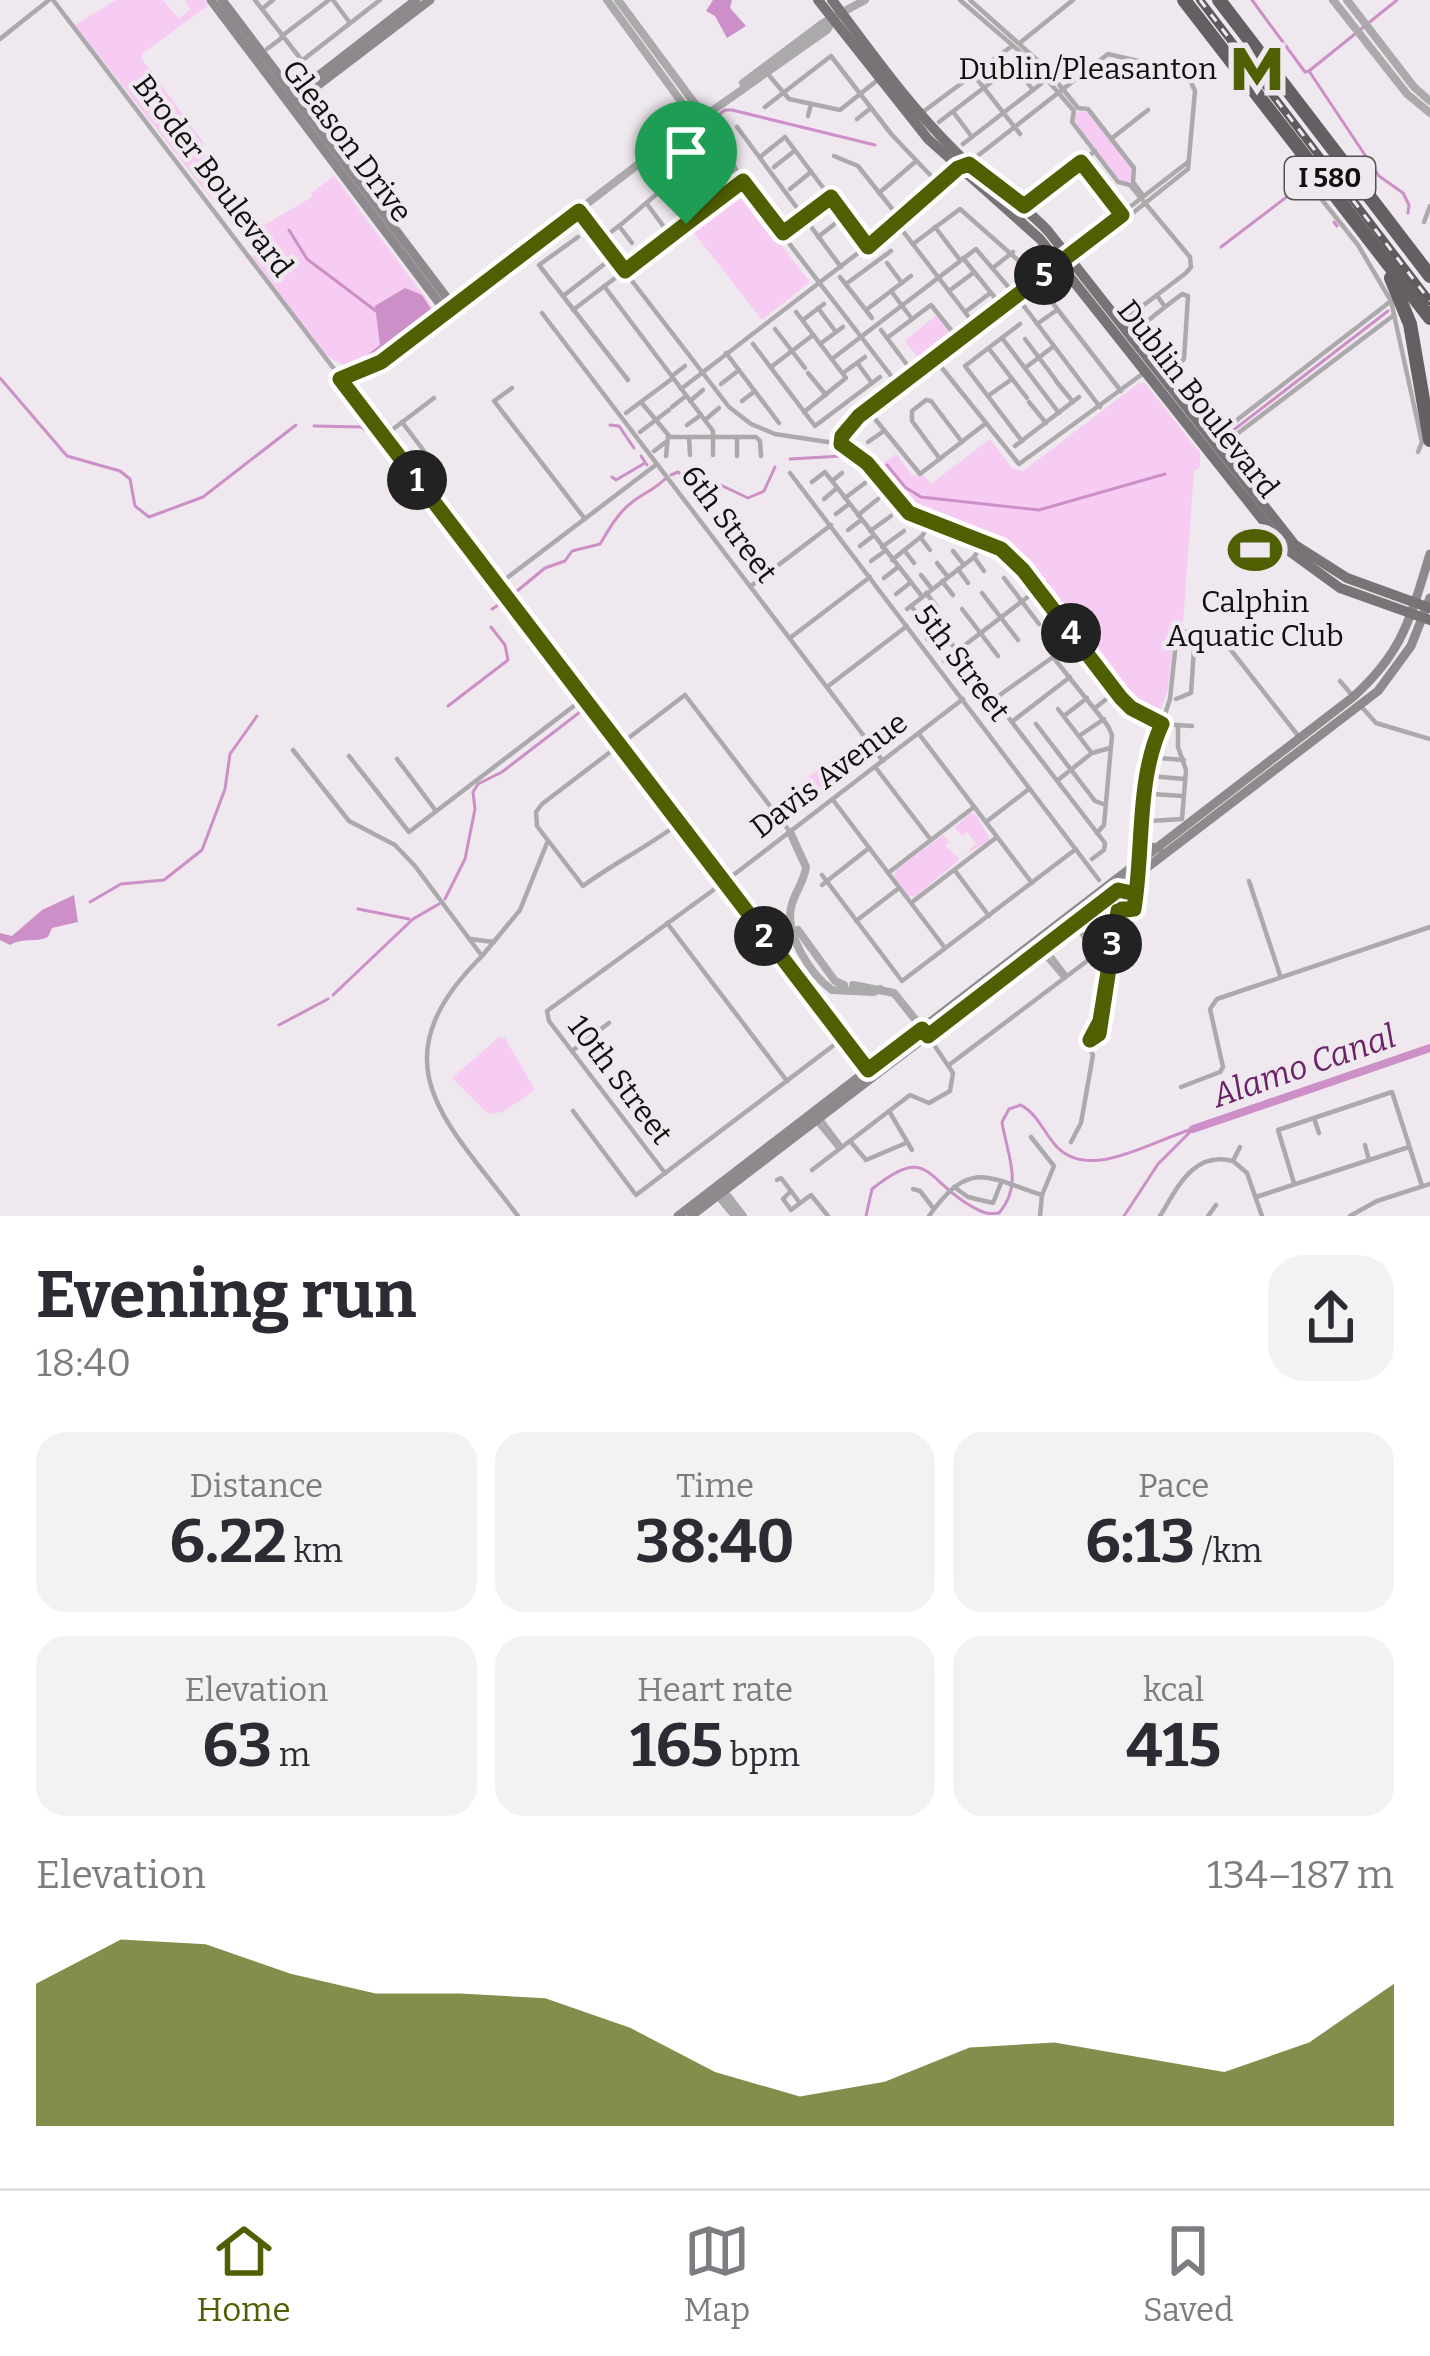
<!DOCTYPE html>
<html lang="en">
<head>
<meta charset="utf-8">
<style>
	:root { --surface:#fff; --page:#f2f2f3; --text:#2b2b33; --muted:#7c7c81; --line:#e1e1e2; --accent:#505f01 }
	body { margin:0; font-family:Bitter,serif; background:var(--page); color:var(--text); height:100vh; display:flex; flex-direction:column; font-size:45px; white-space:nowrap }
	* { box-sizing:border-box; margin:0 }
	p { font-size:39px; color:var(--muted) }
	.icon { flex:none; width:66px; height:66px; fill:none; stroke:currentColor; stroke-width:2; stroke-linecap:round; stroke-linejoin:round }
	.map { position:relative; height:1216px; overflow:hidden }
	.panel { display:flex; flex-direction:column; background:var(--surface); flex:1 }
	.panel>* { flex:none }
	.pin { position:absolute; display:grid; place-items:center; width:102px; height:102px; color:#fff; margin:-123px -51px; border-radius:50% 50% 50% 0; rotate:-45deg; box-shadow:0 0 12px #0007 }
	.pin .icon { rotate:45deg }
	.km { position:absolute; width:60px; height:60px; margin:-30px; border-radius:50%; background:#222; color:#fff; font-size:33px; line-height:60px; text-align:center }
	.round { display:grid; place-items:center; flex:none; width:126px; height:126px; border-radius:36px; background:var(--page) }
	.head { display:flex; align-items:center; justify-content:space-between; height:204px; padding:0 36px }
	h1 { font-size:66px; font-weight:700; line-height:90px }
	.stats { display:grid; grid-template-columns:repeat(3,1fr); gap:18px; height:204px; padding:12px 36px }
	.stats div { display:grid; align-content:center; border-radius:30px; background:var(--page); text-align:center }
	.stats b { font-size:60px; font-weight:700 }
	.stats small { font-size:33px; font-weight:400 }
	.stats p { font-size:33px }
	.chart { height:336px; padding:24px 36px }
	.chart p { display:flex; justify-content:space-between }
	.chart svg { width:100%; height:216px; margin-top:12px; fill:var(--accent); opacity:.7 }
	.tabs { display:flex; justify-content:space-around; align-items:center; height:168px; border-top:3px solid var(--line); background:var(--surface); font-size:33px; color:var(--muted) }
	.tabs a { display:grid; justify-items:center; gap:6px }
	.tabs .current { color:var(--accent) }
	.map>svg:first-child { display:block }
	.green { fill:#f7ccf2 }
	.water { fill:#cd8fc7 }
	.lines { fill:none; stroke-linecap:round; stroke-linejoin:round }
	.stream { stroke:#cd8fc7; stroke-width:3 }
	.river { stroke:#cd8fc7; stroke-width:8 }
	.minor { stroke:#aca9ac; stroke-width:4.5 }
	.tertiary { stroke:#aca9ac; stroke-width:8 }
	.secondary { stroke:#8d898d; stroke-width:9 }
	.primary { stroke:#787377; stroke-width:10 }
	.motorway { stroke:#655f64; stroke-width:14 }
	.rail-casing { stroke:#5e5a5d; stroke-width:8 }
	.rail { stroke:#efe8ee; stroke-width:3; stroke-dasharray:9; stroke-linecap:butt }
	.route-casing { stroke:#fff; stroke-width:24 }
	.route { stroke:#505f01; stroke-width:15 }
	.labels { text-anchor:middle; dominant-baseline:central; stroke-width:9; stroke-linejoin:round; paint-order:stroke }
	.shield { fill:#efe8ee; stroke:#534f52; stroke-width:3 }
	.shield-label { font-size:27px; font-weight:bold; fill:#100e0f }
	.poi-label { font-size:30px; fill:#100e0f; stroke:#efe8ee; text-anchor:end }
	.street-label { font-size:30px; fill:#100e0f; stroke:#efe8ee }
	.water-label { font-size:33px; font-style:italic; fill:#6b2367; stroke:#efe8ee }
</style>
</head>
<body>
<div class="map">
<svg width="1430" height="1216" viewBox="0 0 1430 1216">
	<rect width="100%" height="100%" fill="#efe8ee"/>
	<g class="green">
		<path d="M116,0H163L179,19L190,9L185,0H204L208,6L144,52L141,58L202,140L207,159L220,175L206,188L216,205L75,25Z"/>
		<path d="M1079,111L1088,112L1133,170V178L1128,182H1119L1073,120Z"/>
		<path d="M334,176L433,308L427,321L367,365C348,369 338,364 324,353L252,257L257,252L261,227L312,197L311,193Z"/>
		<path d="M739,191L810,282L762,320L691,229Z"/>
		<path d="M936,315L954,338L922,363L905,341Z"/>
		<path d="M1139,383H1145L1200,453V467L1194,471L1183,623H1175L1168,689L1154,729L1142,721L1144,709C1089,667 1064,593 1011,550C985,530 952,530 924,515C905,504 892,484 879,467L896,454L912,475L924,476L931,484L990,439L1012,468L1023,471Z"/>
		<path d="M841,753L854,771L806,807L793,789Z"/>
		<path d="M970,813L976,814L990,840L965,855L976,843L967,832L962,836L955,828L952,830Z"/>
		<path d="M943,835L951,844L947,842L945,846L960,859L915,897L908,896L894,876L895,871Z"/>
		<path d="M499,1037L505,1038L535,1090L503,1112L488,1114L452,1078Z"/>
	</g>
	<g class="water">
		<path d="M713,0H732L730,8L746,26L727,38L715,16L706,11Z"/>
		<path d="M405,288L422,295L433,312L359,368L355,364L380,345L375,306Z"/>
		<path d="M74,895L78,922L52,928L48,937C35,943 23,937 10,945L0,940V933L12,936L42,910Z"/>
	</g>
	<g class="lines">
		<g class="stream">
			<path d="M1252,0L1305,72L1309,71"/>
			<path d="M1397,0L1309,71L1379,176L1403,193L1409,205L1408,213"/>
			<path d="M715,118L725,110H732L875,145"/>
			<path d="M1334,222L1337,226"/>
			<path d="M289,230L307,259L376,311"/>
			<path d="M1221,247L1297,189"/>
			<path d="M0,378L67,456L120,471L130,479L135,506L149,517L203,497L296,425"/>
			<path d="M610,425L619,426L634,448"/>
			<path d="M314,426L362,427L369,433L503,607"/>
			<path d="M1222,439L1388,311"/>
			<path d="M641,456L647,465"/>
			<path d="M790,459L842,456"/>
			<path d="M887,465L905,487L921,497L1039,510L1165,474"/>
			<path d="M671,475L678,472L686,478L710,480L748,498L764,491L775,467"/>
			<path d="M612,477L616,480L645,463"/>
			<path d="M511,596L545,568L565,561L572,551L600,544C609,529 618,513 631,503C642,494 654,490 665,479"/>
			<path d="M492,609L505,601"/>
			<path d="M508,614L534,648"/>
			<path d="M448,706L508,660L505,645L491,627"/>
			<path d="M445,899L465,859L475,809L473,792L478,784L502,772L580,712"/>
			<path d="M90,902L121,884L164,880L202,850L225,789L230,754L257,716"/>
			<path d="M358,909L409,919"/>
			<path d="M333,995L413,919L439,904"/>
			<path d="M279,1025L328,999"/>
			<path d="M866,1216L872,1189C929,1143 925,1180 971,1206C982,1212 986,1215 999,1213C1024,1184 1007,1155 1002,1122L1009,1109L1021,1105C1039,1115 1044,1134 1058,1148C1092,1181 1153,1140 1193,1129"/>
			<path d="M1124,1216L1158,1164L1191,1131"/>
		</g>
		<path class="river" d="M1193,1129L1430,1048"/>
		<g class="minor">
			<path d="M53,0L868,1070"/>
			<path d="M255,0L300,58"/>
			<path d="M333,0L350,23"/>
			<path d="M960,0L1032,62L1074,111L1072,122L1118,182L1130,185L1190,257L1191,267L1186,273L1120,323"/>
			<path d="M970,0L1045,67L1078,108L1088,109L1134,168L1133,182L1143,195"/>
			<path d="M262,9L273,0"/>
			<path d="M282,36L329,0"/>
			<path d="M0,39L49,0"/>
			<path d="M1021,42L1073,0"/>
			<path d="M267,49L283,37"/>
			<path d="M1015,66L1033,90"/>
			<path d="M286,73L380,0"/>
			<path d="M767,73L789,99L840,110L879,79"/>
			<path d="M973,74L1020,134"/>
			<path d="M765,107L831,56L892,135L934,179"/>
			<path d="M954,113L972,137"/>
			<path d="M920,114L1012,46"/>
			<path d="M704,116L743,181"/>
			<path d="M808,116L811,104"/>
			<path d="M857,119L871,108"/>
			<path d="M939,122L1019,61"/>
			<path d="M697,124L899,386"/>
			<path d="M737,127L841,267"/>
			<path d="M1111,139L1148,110"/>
			<path d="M963,144L1042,83"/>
			<path d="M834,156L858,166L901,220"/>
			<path d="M760,157L785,137L867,246"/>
			<path d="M971,161L1108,54L1186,72L1195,91L1188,169L1075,259"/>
			<path d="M1082,163L1122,216"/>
			<path d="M1290,166L1299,171L1358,245L1391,301L1422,442L1418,452"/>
			<path d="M774,167L793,152"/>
			<path d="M790,189L811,172"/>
			<path d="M663,193L686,224"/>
			<path d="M879,193L915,162"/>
			<path d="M647,204L664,227"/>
			<path d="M1024,206L1095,151"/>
			<path d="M579,212L729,407L751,424L775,434L841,444L867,463L909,513L930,524L1001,549L1023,570L1131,708L1162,724L1192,726"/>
			<path d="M1424,222L1430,206"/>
			<path d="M619,226L632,243"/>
			<path d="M935,227L960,260"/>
			<path d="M902,230L971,320"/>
			<path d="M611,232L619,226C644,206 673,176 702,166L708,174L690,190L679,179"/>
			<path d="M783,233L831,197"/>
			<path d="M578,237L539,265L628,380"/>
			<path d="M818,237L841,219"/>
			<path d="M913,244L960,209L1028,269"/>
			<path d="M1069,254L1188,162"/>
			<path d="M963,258L996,299"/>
			<path d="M887,263L902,283"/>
			<path d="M994,267L1013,252"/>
			<path d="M840,277L872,318"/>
			<path d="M846,284L891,251"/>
			<path d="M604,286L713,431V455"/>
			<path d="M891,291L912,319"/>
			<path d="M949,291L973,273"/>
			<path d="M1044,292L1121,391"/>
			<path d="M563,296L607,262"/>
			<path d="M1158,297L1165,307L1182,294L1188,296L1184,359L1179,364L1145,323L1165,307"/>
			<path d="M1020,301L1100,407"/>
			<path d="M818,308L836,332"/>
			<path d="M573,310L743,181"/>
			<path d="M866,310L911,276"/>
			<path d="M796,312L846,378L804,412"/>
			<path d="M965,312L989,294"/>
			<path d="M542,313L883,761"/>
			<path d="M803,320L824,304"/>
			<path d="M1020,324L965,366L1022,441"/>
			<path d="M1037,324L1057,310"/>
			<path d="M775,329L805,368"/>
			<path d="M881,330L914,374"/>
			<path d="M887,338L931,305L959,340"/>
			<path d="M1002,338L1059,413"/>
			<path d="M1025,339L1055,379"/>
			<path d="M753,344L815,426L880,377"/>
			<path d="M820,344L843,327"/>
			<path d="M990,350L1027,398"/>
			<path d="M726,353L779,423"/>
			<path d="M832,359L976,249L1016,296"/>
			<path d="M938,363L1019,464L1141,375"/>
			<path d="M858,364L872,383"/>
			<path d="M771,367L813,335"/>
			<path d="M1025,368L1054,346"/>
			<path d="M808,373L826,395"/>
			<path d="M843,373L865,357"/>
			<path d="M672,376L685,366"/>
			<path d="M1056,381L1073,402"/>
			<path d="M721,384L739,370"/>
			<path d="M512,388L494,401L585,519"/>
			<path d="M681,389L901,220L956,170"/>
			<path d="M988,396L1012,379"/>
			<path d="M690,401L703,390"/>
			<path d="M742,401L755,391"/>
			<path d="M641,402L670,437H756L760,441L761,456"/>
			<path d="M1029,402L1046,423"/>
			<path d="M672,407L686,396"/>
			<path d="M626,413L673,378"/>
			<path d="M871,414L920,474L985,424"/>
			<path d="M705,420L719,408"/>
			<path d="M402,422L439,471L421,485"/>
			<path d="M687,425L701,415"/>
			<path d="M640,432L669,410"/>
			<path d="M384,436L434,398"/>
			<path d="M689,437L690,455"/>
			<path d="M737,437V456"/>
			<path d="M1215,437L1391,301"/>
			<path d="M868,442L884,431"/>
			<path d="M841,444L856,426L1061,269"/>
			<path d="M841,444L847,427L859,416L1055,265"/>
			<path d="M1015,446L1079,397"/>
			<path d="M1221,446L1394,315"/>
			<path d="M654,451L666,442"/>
			<path d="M666,456L668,436"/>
			<path d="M940,459L912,421V411L926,400L931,401L962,442"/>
			<path d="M790,473L1099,880"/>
			<path d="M832,481L842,473"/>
			<path d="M812,482L825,472L921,595"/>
			<path d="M845,498L865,483"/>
			<path d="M824,499L837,488"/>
			<path d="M836,514L849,504"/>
			<path d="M858,515L878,499"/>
			<path d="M848,530L861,520"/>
			<path d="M870,531L891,516"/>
			<path d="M921,538L930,550"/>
			<path d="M860,546L873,536"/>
			<path d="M882,547L904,531"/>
			<path d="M904,550L914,563"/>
			<path d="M953,551L964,565"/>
			<path d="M974,557L984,571"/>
			<path d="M892,560L922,536L930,524"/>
			<path d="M871,561L885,551"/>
			<path d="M937,563L948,577"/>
			<path d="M958,569L968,583"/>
			<path d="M921,575L932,589"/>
			<path d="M884,578L898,567"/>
			<path d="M1004,578L1039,624"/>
			<path d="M942,581L953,595"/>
			<path d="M499,584L657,464"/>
			<path d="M751,586L831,525"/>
			<path d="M926,593L937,607"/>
			<path d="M982,593L1018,640"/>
			<path d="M896,594L910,583"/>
			<path d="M911,606L921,619"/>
			<path d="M907,609L973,558L984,543"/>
			<path d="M962,609L998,656"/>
			<path d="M934,621L1105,843L1104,850L1092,859"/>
			<path d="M1177,631L1212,634L1223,640L1300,738"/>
			<path d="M790,638L870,577"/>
			<path d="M927,639L940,629"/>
			<path d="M944,661L1046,583"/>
			<path d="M960,681L973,671"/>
			<path d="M1340,681L1352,695"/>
			<path d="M827,687L907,626"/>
			<path d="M997,697L1053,657L1108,726L1112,735L1104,825L1097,833"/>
			<path d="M1176,699L1191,693L1195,633"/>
			<path d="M1359,704L1376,723L1430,739"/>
			<path d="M1095,708L1114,693"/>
			<path d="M1058,709L1091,752"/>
			<path d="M1064,716L1087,698"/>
			<path d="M1013,721L1070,677"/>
			<path d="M1036,724L1095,801L1106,805"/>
			<path d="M919,734L1032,883"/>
			<path d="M1079,736L1104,719"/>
			<path d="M293,750L349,821L395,845L415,866L482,956C374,1063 446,1121 518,1216"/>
			<path d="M349,756L409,832L583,699"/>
			<path d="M1158,758L1184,760"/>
			<path d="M397,759L436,811"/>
			<path d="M876,768L931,840"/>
			<path d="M1149,776L1185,779"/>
			<path d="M1058,780L1092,753L1110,748"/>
			<path d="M1152,794L1183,796"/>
			<path d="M833,800L945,948"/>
			<path d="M1151,821L1182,819L1186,770L1178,747V725"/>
			<path d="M986,822L1029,789"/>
			<path d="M678,824C647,847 614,863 583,886L537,826L536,812L542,804L685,695L790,832"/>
			<path d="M1142,859L1149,762L1170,699L1178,623"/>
			<path d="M956,872L989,916"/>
			<path d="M888,873L974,807"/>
			<path d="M822,875L902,981L1076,849"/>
			<path d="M1249,881L1280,975"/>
			<path d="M822,885L869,848"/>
			<path d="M911,903L997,837"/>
			<path d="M856,921L899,888"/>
			<path d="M667,923L787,1081"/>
			<path d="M470,939L494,942"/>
			<path d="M1044,946L1066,975"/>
			<path d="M1040,950L1063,977"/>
			<path d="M482,956L520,910L547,843"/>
			<path d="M1090,1040L1099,1034L1116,916L1122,909H1134L1140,876"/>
			<path d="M572,1051L609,1023"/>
			<path d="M949,1065L1087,961L1090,947L1080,931"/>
			<path d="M1181,1087L1220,1072L1223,1067L1210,1009L1217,999L1430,927"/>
			<path d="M573,1111L636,1195L842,1039"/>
			<path d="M889,1111L912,1150"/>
			<path d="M1314,1118L1319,1133"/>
			<path d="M821,1119L842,1147"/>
			<path d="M817,1122L839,1149"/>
			<path d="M1031,1137L1054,1166L1042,1195L1040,1216"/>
			<path d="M850,1141L866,1160L906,1143"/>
			<path d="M1071,1142L1081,1123L1093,1055L1087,1044L1100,1021"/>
			<path d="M1365,1145L1369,1160"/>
			<path d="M1233,1161L1247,1173L1262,1216"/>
			<path d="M1233,1161L1240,1147"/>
			<path d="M812,1170L910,1095L929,1103L950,1091L953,1073L928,1036"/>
			<path d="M665,1173L549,1021L547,1011L723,883L963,699"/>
			<path d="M777,1180L781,1178L800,1203"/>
			<path d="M1294,1183L1278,1130L1392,1092L1422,1186"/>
			<path d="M954,1187L968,1197L993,1203L1001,1183"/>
			<path d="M913,1189L920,1191L934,1209"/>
			<path d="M791,1191L783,1199L791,1210L811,1195L828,1216"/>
			<path d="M1256,1197L1409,1147"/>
			<path d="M929,1216C969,1160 985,1176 1042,1195"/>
			<path d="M1160,1216C1178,1187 1193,1151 1233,1161"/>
			<path d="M1208,1216L1216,1205"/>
			<path d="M1350,1216L1377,1201L1430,1184"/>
		</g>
		<g class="tertiary">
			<path d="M607,0L696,122"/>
			<path d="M618,0L704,116"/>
			<path d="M1333,0L1407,94L1430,113"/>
			<path d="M1347,0L1414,87L1430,101"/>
			<path d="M743,83L823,23L865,0"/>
			<path d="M341,378L381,362L662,146L827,30L833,19"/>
			<path d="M790,832L806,867C804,882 796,890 792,904C783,932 810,974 832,990L874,992L880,989"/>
			<path d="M798,930L835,981L844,985"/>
			<path d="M853,985L894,993L923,1029"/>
			<path d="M722,1189L743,1216"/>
			<path d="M717,1194L735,1216"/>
		</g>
		<g class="secondary">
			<path d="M211,0L446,312"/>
			<path d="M222,0L453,306"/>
			<path d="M291,97L416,0"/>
			<path d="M296,102L430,0"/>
			<path d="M1143,840L1150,847L1159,848"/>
			<path d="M1118,890L1136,894"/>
			<path d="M678,1216L1353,697C1404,651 1410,618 1430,554"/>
			<path d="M691,1216L1378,691L1411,646L1430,598"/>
		</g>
		<g class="primary">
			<path d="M818,0L928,139L1040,239L1285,548L1340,588L1430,620"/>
			<path d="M832,0C871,52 909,106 956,152C985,181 1020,201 1048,231L1295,545L1347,578L1430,608"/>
		</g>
		<g class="motorway">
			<path d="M1184,0L1430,318"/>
			<path d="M1219,0L1430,276"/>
			<path d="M1391,278L1410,324L1430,440"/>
		</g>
		<defs>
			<path id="rail" d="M1200,0L1430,301"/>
		</defs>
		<use href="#rail" class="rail-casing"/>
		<use href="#rail" class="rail"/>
	</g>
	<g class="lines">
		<defs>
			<path id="route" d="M686,224L625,271L579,211L381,362L340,379L868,1070L922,1029L928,1036L1118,890L1136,894L1134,909H1122L1117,916L1100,1021L1090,1040L1099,1034L1117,916L1118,911L1134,909C1144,849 1136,779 1162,724L1131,708L1121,698L1023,570L1001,549L909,513L867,463L841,444L842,436L859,416L1122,215L1081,162L1024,206L969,164L958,168L868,247L831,197L783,233L743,181L686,224"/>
		</defs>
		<use href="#route" class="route-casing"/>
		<use href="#route" class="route"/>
	</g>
	<defs>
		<symbol id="metro-bare" viewBox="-9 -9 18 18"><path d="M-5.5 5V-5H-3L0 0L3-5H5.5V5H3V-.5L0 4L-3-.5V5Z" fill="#505f01" stroke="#efe8ee" stroke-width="2.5" paint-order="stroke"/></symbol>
		<symbol id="stadium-bare" viewBox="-9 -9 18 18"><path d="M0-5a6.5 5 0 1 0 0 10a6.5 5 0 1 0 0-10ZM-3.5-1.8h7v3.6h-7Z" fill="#505f01" stroke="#efe8ee" stroke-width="2.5" paint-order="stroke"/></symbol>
	</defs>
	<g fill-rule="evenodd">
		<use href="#metro-bare" x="1219" y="31" width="76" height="76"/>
		<use href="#stadium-bare" x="1217" y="512" width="76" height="76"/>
	</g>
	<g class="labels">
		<rect class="shield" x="1285" y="157" width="90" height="42" rx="9"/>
		<g class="shield-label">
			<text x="1330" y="178">I 580</text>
		</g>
		<g class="poi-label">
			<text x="1217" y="69">Dublin/Pleasanton</text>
			<text x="1255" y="602" text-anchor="middle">Calphin<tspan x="1255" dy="34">Aquatic Club</tspan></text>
		</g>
		<g class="street-label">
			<text transform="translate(347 141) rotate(53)">Gleason Drive</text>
			<text transform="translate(213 176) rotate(53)">Broder Boulevard</text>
			<text transform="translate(1198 399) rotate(52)">Dublin Boulevard</text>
			<text transform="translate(729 524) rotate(53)">6th Street</text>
			<text transform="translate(962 663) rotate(53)">5th Street</text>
			<text transform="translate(829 775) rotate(-37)">Davis Avenue</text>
			<text transform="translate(620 1080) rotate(53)">10th Street</text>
		</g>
		<g class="water-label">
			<text transform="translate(1304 1066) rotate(-19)">Alamo Canal</text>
		</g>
	</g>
</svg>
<div class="pin" style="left:686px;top:224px;background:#1e9e55"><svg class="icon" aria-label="arrive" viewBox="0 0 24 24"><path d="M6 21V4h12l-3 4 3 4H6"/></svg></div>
<b class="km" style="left:417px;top:480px">1</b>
<b class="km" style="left:764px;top:936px">2</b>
<b class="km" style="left:1112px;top:944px">3</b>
<b class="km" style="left:1071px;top:633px">4</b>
<b class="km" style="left:1044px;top:275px">5</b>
</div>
<section class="panel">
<div class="head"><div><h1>Evening run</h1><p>18:40</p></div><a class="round"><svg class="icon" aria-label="share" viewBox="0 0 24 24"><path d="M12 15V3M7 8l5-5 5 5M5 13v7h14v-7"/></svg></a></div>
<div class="stats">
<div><p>Distance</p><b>6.22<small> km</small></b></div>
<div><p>Time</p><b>38:40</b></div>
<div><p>Pace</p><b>6:13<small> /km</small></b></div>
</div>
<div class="stats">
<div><p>Elevation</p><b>63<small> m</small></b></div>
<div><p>Heart rate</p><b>165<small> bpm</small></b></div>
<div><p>kcal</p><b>415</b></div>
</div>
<div class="chart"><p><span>Elevation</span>134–187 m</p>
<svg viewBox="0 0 160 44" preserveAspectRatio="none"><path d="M0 44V15L10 6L20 7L30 13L40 17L50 17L60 18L70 24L80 33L90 38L100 35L110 28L120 27L130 30L140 33L150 27L160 15V44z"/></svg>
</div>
</section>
<nav class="tabs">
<a class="current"><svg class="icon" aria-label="home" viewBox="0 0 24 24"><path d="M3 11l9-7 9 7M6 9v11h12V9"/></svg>Home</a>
<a><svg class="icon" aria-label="map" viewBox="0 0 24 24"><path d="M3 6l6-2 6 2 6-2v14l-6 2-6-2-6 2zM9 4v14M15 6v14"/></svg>Map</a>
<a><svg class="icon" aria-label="saved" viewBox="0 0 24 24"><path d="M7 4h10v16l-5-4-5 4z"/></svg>Saved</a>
</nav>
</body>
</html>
